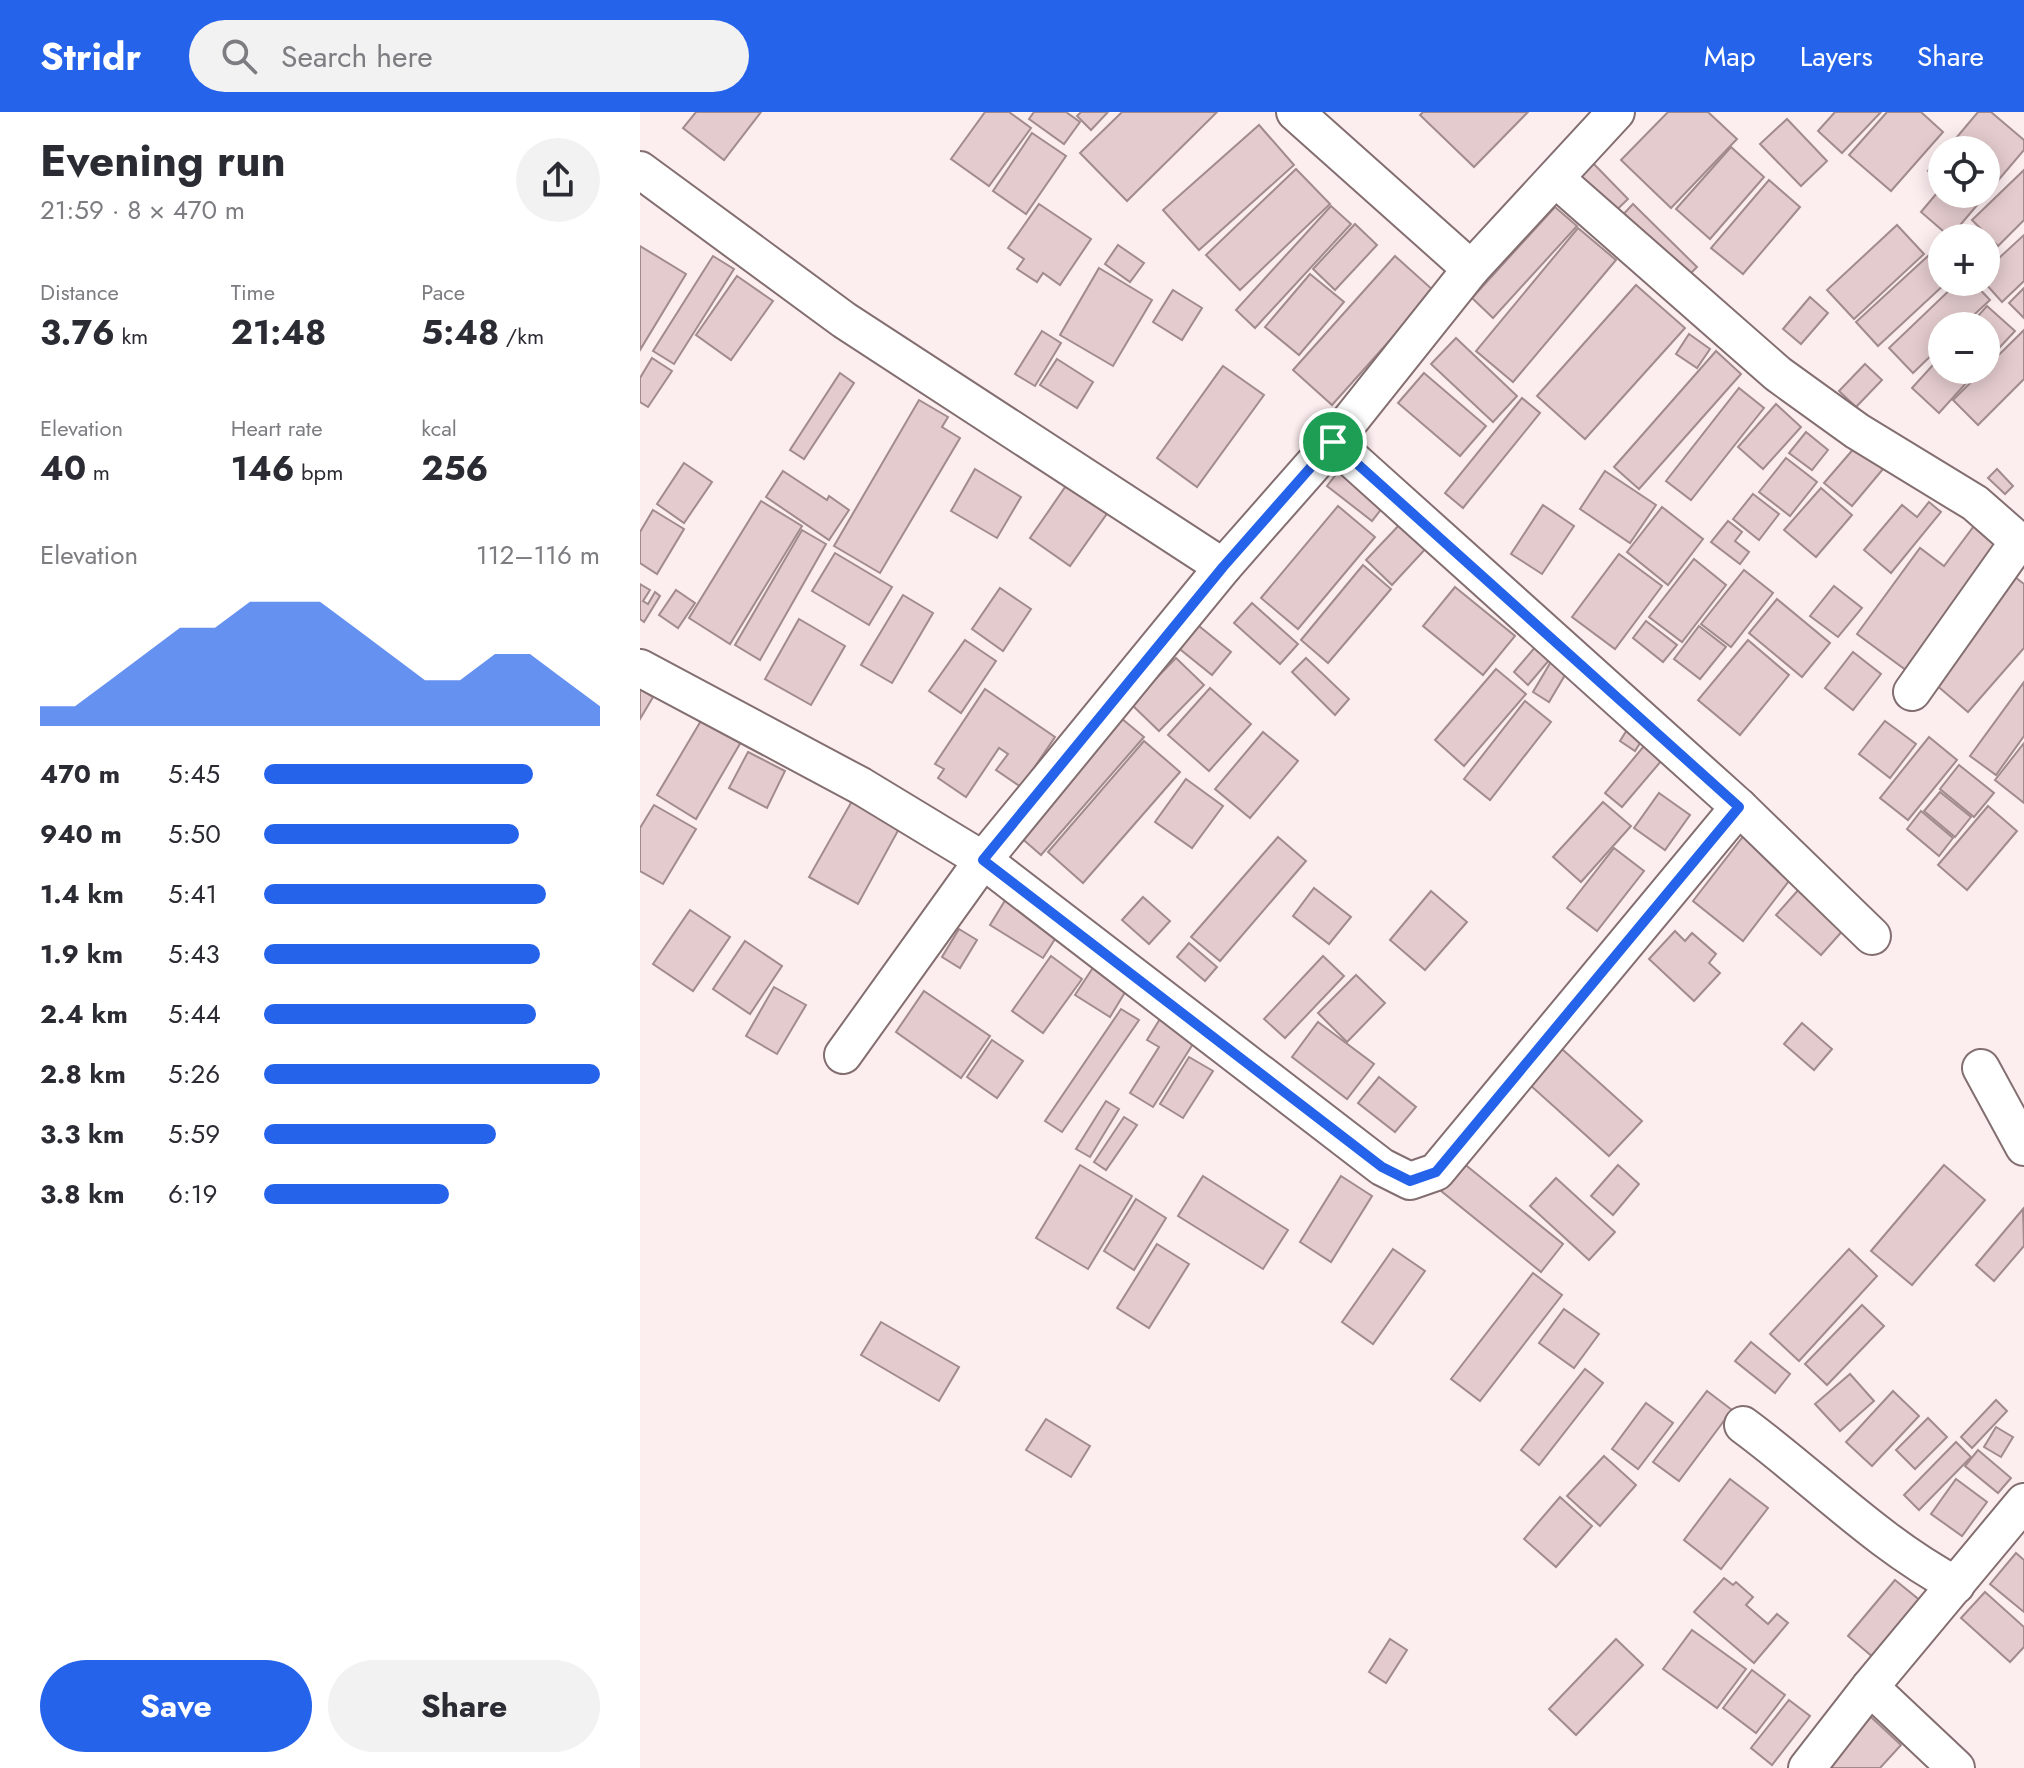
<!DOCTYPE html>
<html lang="en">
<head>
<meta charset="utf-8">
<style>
	:root { --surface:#fff; --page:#f2f2f3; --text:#2b2b33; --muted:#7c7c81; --accent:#2563eb }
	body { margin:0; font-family:Jost,sans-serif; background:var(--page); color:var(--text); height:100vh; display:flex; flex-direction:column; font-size:30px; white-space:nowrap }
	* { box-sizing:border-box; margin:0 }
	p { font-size:26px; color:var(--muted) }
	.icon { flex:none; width:44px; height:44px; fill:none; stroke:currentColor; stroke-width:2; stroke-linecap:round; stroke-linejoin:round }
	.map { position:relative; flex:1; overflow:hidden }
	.sheet { display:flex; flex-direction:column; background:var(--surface); width:640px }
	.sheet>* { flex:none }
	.fabs { position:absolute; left:1288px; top:24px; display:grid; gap:16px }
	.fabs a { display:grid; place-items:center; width:72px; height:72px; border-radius:50%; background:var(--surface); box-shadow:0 4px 20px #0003; font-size:40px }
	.pin { position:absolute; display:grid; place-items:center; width:68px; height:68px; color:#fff; margin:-34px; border:4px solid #fff; border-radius:50%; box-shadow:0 2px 8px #0007 }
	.round { display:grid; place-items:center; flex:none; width:84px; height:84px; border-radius:42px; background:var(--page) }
	.overview { display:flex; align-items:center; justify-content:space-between; height:136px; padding:0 40px }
	h1 { font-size:44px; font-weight:700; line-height:60px }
	.figures { display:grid; grid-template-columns:repeat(3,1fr); gap:12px; height:136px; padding:8px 40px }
	.figures div { display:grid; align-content:center }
	.figures b { font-size:34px; font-weight:700 }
	.figures small { font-size:22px; font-weight:400 }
	.figures p { font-size:22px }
	.chart { height:224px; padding:16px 40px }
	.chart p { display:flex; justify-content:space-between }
	.chart svg { width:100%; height:144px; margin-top:8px; fill:var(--accent); opacity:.7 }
	.action { display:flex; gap:16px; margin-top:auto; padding:16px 40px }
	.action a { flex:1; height:92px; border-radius:48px; background:var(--accent); color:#fff; font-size:32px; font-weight:700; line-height:92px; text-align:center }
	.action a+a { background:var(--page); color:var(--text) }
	ul { padding:0 40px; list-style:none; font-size:26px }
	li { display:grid; grid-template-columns:128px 96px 1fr; align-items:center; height:60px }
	li i { height:20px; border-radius:10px; background:var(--accent) }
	header { display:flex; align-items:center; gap:48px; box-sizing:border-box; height:112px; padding:0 40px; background:var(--accent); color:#fff }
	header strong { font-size:38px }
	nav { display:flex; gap:44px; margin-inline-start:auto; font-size:28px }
	.search { width:560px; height:72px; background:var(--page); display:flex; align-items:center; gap:20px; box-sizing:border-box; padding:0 28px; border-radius:44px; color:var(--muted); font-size:30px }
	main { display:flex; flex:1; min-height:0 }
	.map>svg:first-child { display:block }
	.building { fill:#e4cbce; stroke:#a28b8d; stroke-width:2 }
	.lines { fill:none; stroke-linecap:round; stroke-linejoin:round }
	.minor-casing { stroke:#836e70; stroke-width:40 }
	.minor { stroke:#fff; stroke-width:36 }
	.route-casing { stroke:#fff; stroke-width:16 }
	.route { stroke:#2563eb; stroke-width:10 }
</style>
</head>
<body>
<header>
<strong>Stridr</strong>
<div class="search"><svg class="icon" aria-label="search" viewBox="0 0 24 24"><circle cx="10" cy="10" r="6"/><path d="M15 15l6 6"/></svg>Search here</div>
<nav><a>Map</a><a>Layers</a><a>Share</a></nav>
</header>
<main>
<section class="sheet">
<div class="overview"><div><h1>Evening run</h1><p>21:59 · 8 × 470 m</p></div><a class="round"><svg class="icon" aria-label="share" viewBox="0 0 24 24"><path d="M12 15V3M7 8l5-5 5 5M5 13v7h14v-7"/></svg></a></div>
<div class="figures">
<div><p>Distance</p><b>3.76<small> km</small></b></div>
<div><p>Time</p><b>21:48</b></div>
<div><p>Pace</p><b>5:48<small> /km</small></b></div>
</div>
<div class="figures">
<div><p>Elevation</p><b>40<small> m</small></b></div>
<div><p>Heart rate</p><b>146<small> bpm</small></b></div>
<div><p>kcal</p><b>256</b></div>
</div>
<div class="chart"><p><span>Elevation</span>112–116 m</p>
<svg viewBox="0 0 160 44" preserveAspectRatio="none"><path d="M0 44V38L10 38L20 30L30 22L40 14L50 14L60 6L70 6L80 6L90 14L100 22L110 30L120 30L130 22L140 22L150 30L160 38V44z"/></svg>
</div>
<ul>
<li><b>470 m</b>5:45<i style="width:80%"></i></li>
<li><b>940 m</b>5:50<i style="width:76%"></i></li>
<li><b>1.4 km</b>5:41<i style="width:84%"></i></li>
<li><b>1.9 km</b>5:43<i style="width:82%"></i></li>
<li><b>2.4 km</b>5:44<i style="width:81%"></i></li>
<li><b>2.8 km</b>5:26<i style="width:100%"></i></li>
<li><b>3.3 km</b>5:59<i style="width:69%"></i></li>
<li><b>3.8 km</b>6:19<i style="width:55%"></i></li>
</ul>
<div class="action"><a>Save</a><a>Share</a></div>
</section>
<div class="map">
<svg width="1384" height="1656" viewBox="0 0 1384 1656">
	<rect width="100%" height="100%" fill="#fcedef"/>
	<g class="building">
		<path d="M56,0H121L84,48L43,16Z"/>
		<path d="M345,0H369L391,16L349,74L311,47Z"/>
		<path d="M394,0H426L440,10L424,32L389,7Z"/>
		<path d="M441,0H468L451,18L437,4Z"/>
		<path d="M482,0H577L487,89L440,41Z"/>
		<path d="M783,0H888L834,55L780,3Z"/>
		<path d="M1028,0H1068L1097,27L1031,96L981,48Z"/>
		<path d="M1195,0H1241L1202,41L1178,19Z"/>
		<path d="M1247,0H1281L1303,20L1251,79L1209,43Z"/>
		<path d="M1338,0H1351L1384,28V38L1310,125L1281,100L1302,75V82H1346V38H1306Z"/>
		<path d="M1147,7L1187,49L1161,74L1120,32Z"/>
		<path d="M619,13L654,53L559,138L523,98Z"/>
		<path d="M392,21L426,44L386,102L353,79Z"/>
		<path d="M1091,35L1124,65L1070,127L1036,97Z"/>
		<path d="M1302,42V71L1288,59Z"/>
		<path d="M948,46L988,87L966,108L927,66Z"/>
		<path d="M656,57L690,92L600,178L566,143Z"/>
		<path d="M1384,58V108L1358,134L1332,108Z"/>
		<path d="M1129,68L1160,95L1103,162L1071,136Z"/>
		<path d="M399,92L451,127L420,173L403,161L397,170L377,157L384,147L368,136Z"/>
		<path d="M993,92L1057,155L1040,172L977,109Z"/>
		<path d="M691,94L711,112L615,216L596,198Z"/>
		<path d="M915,95L937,114L853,206L832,186Z"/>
		<path d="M715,112L737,133L695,178L673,157Z"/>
		<path d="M1257,113L1284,142L1214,207L1187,178Z"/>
		<path d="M938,116L976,148L873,270L836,239Z"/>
		<path d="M1384,123V169L1362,190L1344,170H1346V158Z"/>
		<path d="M478,133L504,151L490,170L465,152Z"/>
		<path d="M0,134L46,162L0,238Z"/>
		<path d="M73,144L94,157L34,252L13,239Z"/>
		<path d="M755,144L794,179L692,293L653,258Z"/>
		<path d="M1288,144L1302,159V170H1307L1238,234L1216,210Z"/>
		<path d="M459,156L512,188L473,254L420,223Z"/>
		<path d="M670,162L704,190L659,243L625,215Z"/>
		<path d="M97,164L133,189L91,248L56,223Z"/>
		<path d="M1318,170H1333L1350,188L1322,214H1302V233L1273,261L1249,236Z"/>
		<path d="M996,173L1045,216L945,327L897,284Z"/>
		<path d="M1384,176V206L1369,191Z"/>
		<path d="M533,178L562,196L542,228L513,210Z"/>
		<path d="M1170,185L1188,201L1161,232L1143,217Z"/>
		<path d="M1347,194L1375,219L1346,250V214H1329Z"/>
		<path d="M1384,218V267L1338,313L1313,288Z"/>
		<path d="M402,219L421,231L395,274L375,262Z"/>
		<path d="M1049,222L1070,237L1057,256L1036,242Z"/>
		<path d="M816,226L877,284L853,310L791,252Z"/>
		<path d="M1076,239L1101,262L999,377L974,355Z"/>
		<path d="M1302,243V258H1338L1299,301L1272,276Z"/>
		<path d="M12,246L32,259L8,295L0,290V266Z"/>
		<path d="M417,247L453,270L437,296L400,273Z"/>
		<path d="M1225,252L1242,268L1216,295L1199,279Z"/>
		<path d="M583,254L624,283L557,375L517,346Z"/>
		<path d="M200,261L214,271L164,347L150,338Z"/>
		<path d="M784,261L846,314L820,344L758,291Z"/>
		<path d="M1099,276L1124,296L1051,388L1026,369Z"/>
		<path d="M882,286L900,301L823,396L805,381Z"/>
		<path d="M279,288L308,305L302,315L320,326L240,461L194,434Z"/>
		<path d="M1136,292L1161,315L1123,357L1098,335Z"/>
		<path d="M1166,320L1188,338L1172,358L1149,341Z"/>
		<path d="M1216,334L1243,357L1212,394L1184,371Z"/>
		<path d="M1146,346L1177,370L1150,404L1119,380Z"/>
		<path d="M44,351L72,370L44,411L17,392Z"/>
		<path d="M705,351L750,386L732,409L687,374Z"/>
		<path d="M335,357L381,385L357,426L311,399Z"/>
		<path d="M1357,357L1373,374L1365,382L1348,366Z"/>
		<path d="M143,359L187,388L189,384L209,398L189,428L126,385Z"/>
		<path d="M965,359L1016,393L990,431L940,397Z"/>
		<path d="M430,368L471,396L430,454L390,426Z"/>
		<path d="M1181,376L1212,403L1176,445L1144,418Z"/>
		<path d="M1113,382L1139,402L1119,428L1093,407Z"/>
		<path d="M121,389L162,414L90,532L49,506Z"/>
		<path d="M1289,390L1301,400L1251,461L1224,438L1262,393L1277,405Z"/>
		<path d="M903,393L934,414L902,462L871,442Z"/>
		<path d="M698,394L735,425L658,517L621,486Z"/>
		<path d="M1022,395L1063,427L1028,473L987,440Z"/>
		<path d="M13,398L44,417L17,462L0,451V420Z"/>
		<path d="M763,409L789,433L752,473L726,448Z"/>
		<path d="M1088,409L1102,420L1095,429L1109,440L1100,452L1071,430Z"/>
		<path d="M1334,414L1366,438L1274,564L1217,522L1280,436L1304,454Z"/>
		<path d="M162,418L186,432L120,548L95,533Z"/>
		<path d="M195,441L252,475L229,513L172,479Z"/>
		<path d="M979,442L1022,474L975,537L932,505Z"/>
		<path d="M1054,447L1086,473L1042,530L1009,505Z"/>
		<path d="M723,453L751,477L688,551L661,528Z"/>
		<path d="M1104,458L1133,481L1091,535L1061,512Z"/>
		<path d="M1375,465L1384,472V536L1328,600L1288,566Z"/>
		<path d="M0,472L10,478L3,489L8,492L15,480L20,484L4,510L0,507Z"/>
		<path d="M1194,474L1222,496L1198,525L1170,504Z"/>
		<path d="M815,475L875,524L843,563L783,514Z"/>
		<path d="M360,476L391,497L363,539L332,517Z"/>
		<path d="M36,478L55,491L38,516L19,503Z"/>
		<path d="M263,483L293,501L252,571L221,553Z"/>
		<path d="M1137,487L1190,531L1162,565L1109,521Z"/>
		<path d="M612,491L658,532L640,552L594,511Z"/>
		<path d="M159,507L205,534L171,593L125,567Z"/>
		<path d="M1006,509L1037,533L1023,550L993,526Z"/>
		<path d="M554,510L591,540L572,563L536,534Z"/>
		<path d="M1059,514L1086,535L1060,567L1034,547Z"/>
		<path d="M902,527L916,540L888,573L874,560Z"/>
		<path d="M325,528L356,549L321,601L289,579Z"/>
		<path d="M1108,528L1149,563L1100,623L1058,588Z"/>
		<path d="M1213,540L1241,562L1213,598L1185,576Z"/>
		<path d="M536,546L564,573L519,619L491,592Z"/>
		<path d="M666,546L709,587L695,603L652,560Z"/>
		<path d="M912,548L928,558L909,590L893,580Z"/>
		<path d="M856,557L886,582L824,654L795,628Z"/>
		<path d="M1384,570V624L1356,663L1330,644Z"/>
		<path d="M570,576L611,612L569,659L528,623Z"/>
		<path d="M0,577L13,585L0,607Z"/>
		<path d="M345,577L415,625L381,675L356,658L368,642L359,636L326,685L298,666L304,657L295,652Z"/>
		<path d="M885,589L911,610L850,688L824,667Z"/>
		<path d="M481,606L504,625L401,743L379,724Z"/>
		<path d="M62,607L101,630L56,707L17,683Z"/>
		<path d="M1245,609L1276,632L1250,666L1219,642Z"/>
		<path d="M992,610L1007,620L995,639L980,629Z"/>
		<path d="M623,620L658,649L610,706L575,677Z"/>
		<path d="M1289,625L1317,648L1268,708L1240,686Z"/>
		<path d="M504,629L540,660L443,771L408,740Z"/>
		<path d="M1384,631V691L1355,668Z"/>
		<path d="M1004,634L1022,648L982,695L965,681Z"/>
		<path d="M108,640L145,659L127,696L89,676Z"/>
		<path d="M1319,653L1354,681L1334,705L1300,677Z"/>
		<path d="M546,667L583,694L552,736L515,710Z"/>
		<path d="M1300,680L1331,705L1315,725L1284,699Z"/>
		<path d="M1019,681L1050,703L1025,738L994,716Z"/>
		<path d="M212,689L260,715L218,792L169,765Z"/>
		<path d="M963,690L991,714L941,770L913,745Z"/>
		<path d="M14,693L56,717L23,772L0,759V716Z"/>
		<path d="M1348,694L1377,719L1327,778L1298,753Z"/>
		<path d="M1281,699L1313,726L1299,744L1267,717Z"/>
		<path d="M1105,722L1155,761L1103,829L1053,789Z"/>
		<path d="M638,725L666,749L580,849L551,825Z"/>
		<path d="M974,736L1004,759L957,819L927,796Z"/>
		<path d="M674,776L711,805L689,832L653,804Z"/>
		<path d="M1160,776L1205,816L1181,843L1136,803Z"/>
		<path d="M791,779L827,810L785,858L750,828Z"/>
		<path d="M369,782L417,824L403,846L350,813Z"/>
		<path d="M503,785L530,809L509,832L482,808Z"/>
		<path d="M50,798L90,825L53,879L13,852Z"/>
		<path d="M319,817L337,828L320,856L302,845Z"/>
		<path d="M1035,819L1045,829L1052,821L1076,842L1069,851L1080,861L1054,889L1009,847Z"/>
		<path d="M105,829L142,854L110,902L73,877Z"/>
		<path d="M549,831L577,855L565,869L537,845Z"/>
		<path d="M411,844L442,867L403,921L372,899Z"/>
		<path d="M683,844L704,864L645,926L624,907Z"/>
		<path d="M456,851L490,872L470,905L435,883Z"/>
		<path d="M716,863L745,891L707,930L678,901Z"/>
		<path d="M134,875L166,893L137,942L106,924Z"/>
		<path d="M284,879L350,924L321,966L256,920Z"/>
		<path d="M481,897L499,908L422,1020L405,1009Z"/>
		<path d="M523,902L558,924L513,995L490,981L519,935L507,928Z"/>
		<path d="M678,910L734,952L707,987L652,945Z"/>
		<path d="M1162,911L1192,937L1174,958L1144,932Z"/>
		<path d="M352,928L383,949L357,986L327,965Z"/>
		<path d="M922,937L1002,1009L969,1044L890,973Z"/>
		<path d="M549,945L573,959L543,1006L520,992Z"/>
		<path d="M739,965L776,995L755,1020L718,991Z"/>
		<path d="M466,989L479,997L450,1045L436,1037Z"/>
		<path d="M484,1005L497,1013L466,1058L454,1050Z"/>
		<path d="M817,1046L923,1132L901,1160L795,1074Z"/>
		<path d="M440,1053L492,1084L448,1157L396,1126Z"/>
		<path d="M978,1053L999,1072L973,1103L951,1084Z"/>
		<path d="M1304,1053L1345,1088L1272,1173L1231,1139Z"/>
		<path d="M563,1064L648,1118L623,1157L538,1104Z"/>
		<path d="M701,1064L732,1084L691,1150L660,1130Z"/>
		<path d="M916,1066L975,1120L949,1148L890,1094Z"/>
		<path d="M496,1087L526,1106L494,1158L464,1139Z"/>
		<path d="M1383,1097L1384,1134L1354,1169L1336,1153Z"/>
		<path d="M517,1132L549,1152L509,1216L477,1196Z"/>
		<path d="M753,1137L785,1159L733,1232L702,1210Z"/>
		<path d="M1209,1137L1237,1164L1159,1249L1130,1222Z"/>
		<path d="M893,1161L922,1183L840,1289L811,1267Z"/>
		<path d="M1222,1193L1244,1214L1187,1273L1165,1252Z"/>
		<path d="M924,1197L959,1222L934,1256L899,1231Z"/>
		<path d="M241,1210L319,1255L299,1289L221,1243Z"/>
		<path d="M1111,1230L1150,1262L1135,1281L1095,1249Z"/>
		<path d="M945,1257L963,1271L899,1353L881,1338Z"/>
		<path d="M1210,1262L1234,1289L1200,1319L1175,1292Z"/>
		<path d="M1067,1279L1092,1298L1039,1369L1013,1350Z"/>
		<path d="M1253,1279L1279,1304L1232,1354L1206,1330Z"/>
		<path d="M1356,1288L1367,1299L1332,1336L1321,1325Z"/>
		<path d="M1006,1291L1033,1311L998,1357L972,1337Z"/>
		<path d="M1288,1306L1307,1325L1275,1357L1256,1338Z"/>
		<path d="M406,1307L450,1334L431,1365L386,1338Z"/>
		<path d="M1356,1315L1373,1325L1361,1345L1344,1335Z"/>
		<path d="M1316,1330L1331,1345L1279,1398L1264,1383Z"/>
		<path d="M1338,1338L1371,1366L1358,1381L1325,1354Z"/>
		<path d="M964,1344L996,1373L960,1414L927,1384Z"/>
		<path d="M1090,1367L1128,1396L1081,1457L1044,1428Z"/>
		<path d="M1316,1367L1347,1390L1322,1424L1291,1402Z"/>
		<path d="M920,1385L952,1414L916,1455L884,1427Z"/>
		<path d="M1376,1441L1384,1448V1500L1350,1472Z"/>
		<path d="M1084,1466L1093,1473L1096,1470L1113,1485L1106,1493L1128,1512L1137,1502L1148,1511L1114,1551L1054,1500Z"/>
		<path d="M1255,1468L1282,1490L1234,1546L1208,1524Z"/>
		<path d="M1345,1480L1384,1515V1535L1370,1550L1321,1506Z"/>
		<path d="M1052,1518L1106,1557L1077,1596L1023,1557Z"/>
		<path d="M750,1527L767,1538L746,1571L729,1560Z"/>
		<path d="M976,1527L1003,1553L936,1623L909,1597Z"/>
		<path d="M1112,1558L1145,1583L1116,1621L1083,1596Z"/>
		<path d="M1149,1588L1170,1604L1132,1653L1111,1636Z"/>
		<path d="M1231,1605L1261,1633L1240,1656H1190L1186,1652Z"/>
	</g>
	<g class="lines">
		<defs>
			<g id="minor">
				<path d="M655,0L831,157"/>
				<path d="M0,58L204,208L583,455"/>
				<path d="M916,67L1138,262L1217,319L1335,391L1384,434"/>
				<path d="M693,330L1099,695L1232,824"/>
				<path d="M0,556L221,674L343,748L742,1055L770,1069L796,1060L1099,695"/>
				<path d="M1272,580L1379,429"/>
				<path d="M203,943L343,748L583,455L693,330L831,157L976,0"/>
				<path d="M1341,956L1384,1035"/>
				<path d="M1103,1313C1175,1366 1237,1431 1316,1473"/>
				<path d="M1230,1575L1316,1656"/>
				<path d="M1167,1656L1230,1575L1384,1390"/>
			</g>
		</defs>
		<use href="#minor" class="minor-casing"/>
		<use href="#minor" class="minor"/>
	</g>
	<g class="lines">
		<defs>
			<path id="route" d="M693,330L1099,695L796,1060L770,1069L742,1055L343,748L583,455Z"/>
		</defs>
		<use href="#route" class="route-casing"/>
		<use href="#route" class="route"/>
	</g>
</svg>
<div class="fabs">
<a><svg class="icon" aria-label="locate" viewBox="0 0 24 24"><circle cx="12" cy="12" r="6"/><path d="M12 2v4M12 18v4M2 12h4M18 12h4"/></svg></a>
<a>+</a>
<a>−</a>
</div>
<div class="pin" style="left:693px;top:330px;background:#1e9e55"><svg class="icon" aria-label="arrive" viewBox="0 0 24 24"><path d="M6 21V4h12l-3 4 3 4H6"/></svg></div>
</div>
</main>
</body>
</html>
